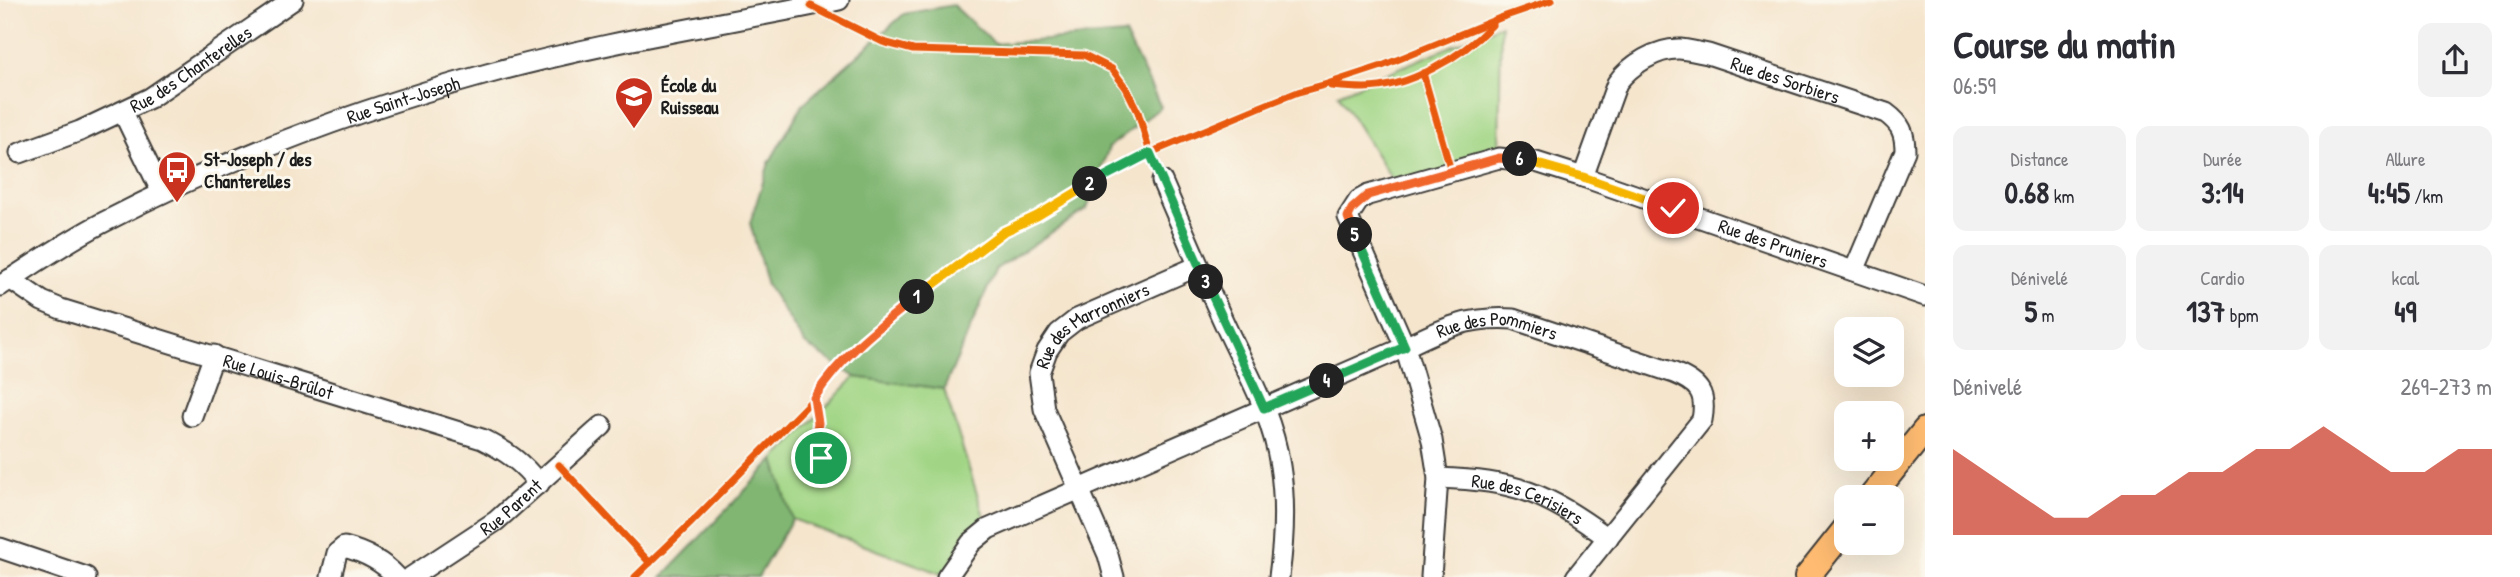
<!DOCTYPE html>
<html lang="fr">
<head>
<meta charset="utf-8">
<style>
	:root { --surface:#fff; --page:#f2f2f3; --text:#2b2b33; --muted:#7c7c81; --accent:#c8321e }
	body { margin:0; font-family:"Patrick Hand",sans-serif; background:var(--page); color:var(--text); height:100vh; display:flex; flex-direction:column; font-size:26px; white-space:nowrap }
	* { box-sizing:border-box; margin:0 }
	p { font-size:23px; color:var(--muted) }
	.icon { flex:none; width:38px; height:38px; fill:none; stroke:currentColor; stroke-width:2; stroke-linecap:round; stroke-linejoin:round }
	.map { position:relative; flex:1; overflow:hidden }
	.details { display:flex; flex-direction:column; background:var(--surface); width:595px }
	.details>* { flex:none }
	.tools { position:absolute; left:1834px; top:317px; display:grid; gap:14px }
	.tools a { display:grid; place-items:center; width:70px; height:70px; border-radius:14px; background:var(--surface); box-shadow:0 7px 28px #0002; font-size:35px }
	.pin { position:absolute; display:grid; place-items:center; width:60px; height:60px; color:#fff; margin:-30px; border:4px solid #fff; border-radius:50%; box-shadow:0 2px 7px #0007 }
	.km { position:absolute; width:35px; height:35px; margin:-18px; border-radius:50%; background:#222; color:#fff; font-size:19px; line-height:35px; text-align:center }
	.round { display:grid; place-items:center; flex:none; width:74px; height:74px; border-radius:14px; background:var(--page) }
	.overview { display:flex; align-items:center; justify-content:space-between; height:119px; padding:0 28px }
	h1 { font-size:38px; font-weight:700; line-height:52px }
	.stats { display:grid; grid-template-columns:repeat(3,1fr); gap:10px; height:119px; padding:7px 28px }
	.stats div { display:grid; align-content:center; border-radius:14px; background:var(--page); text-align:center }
	.stats b { font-size:30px; font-weight:700 }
	.stats small { font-size:19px; font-weight:400 }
	.stats p { font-size:19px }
	.chart { height:196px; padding:14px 28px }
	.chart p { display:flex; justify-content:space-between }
	.chart svg { width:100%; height:126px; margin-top:7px; fill:var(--accent); opacity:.7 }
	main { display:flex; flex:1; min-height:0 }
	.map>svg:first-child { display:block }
	.green { fill:#a1d585; stroke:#5e7850; stroke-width:2 }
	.forest { fill:#80b672; stroke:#4e6947; stroke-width:2 }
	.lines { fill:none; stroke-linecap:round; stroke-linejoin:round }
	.minor-casing { stroke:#3d3a37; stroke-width:23 }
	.major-casing { stroke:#3d3a37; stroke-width:28 }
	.minor { stroke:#fff; stroke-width:19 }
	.major { stroke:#febb71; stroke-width:24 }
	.cycleway-casing { stroke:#fbf7ec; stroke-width:11 }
	.cycleway { stroke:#e8590c; stroke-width:7 }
	.split-1-casing { stroke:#fff; stroke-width:14 }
	.split-2-casing { stroke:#fff; stroke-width:14 }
	.split-3-casing { stroke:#fff; stroke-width:14 }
	.split-4-casing { stroke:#fff; stroke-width:14 }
	.split-5-casing { stroke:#fff; stroke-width:14 }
	.split-6-casing { stroke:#fff; stroke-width:14 }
	.split-7-casing { stroke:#fff; stroke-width:14 }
	.split-1 { stroke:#f0652b; stroke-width:9 }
	.split-2 { stroke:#f5b400; stroke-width:9 }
	.split-3 { stroke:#22a559; stroke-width:9 }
	.split-4 { stroke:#22a559; stroke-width:9 }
	.split-5 { stroke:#22a559; stroke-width:9 }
	.split-6 { stroke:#f0652b; stroke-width:9 }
	.split-7 { stroke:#f5b400; stroke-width:9 }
	.labels { text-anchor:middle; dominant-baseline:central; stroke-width:6; stroke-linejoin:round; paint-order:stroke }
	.street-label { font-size:19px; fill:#1c1c1c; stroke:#fbf7ec }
	.poi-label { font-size:19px; font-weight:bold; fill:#1c1c1c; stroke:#fbf7ec; text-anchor:start }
</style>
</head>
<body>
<main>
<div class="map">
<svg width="1925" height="577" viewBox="0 0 1925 577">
	<rect width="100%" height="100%" fill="#fbf7ec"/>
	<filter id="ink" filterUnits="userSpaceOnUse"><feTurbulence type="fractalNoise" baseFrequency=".0143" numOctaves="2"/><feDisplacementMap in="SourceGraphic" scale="14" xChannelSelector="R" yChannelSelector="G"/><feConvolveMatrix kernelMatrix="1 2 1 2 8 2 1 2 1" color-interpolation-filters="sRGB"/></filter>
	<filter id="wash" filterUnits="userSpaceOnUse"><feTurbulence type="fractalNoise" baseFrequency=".00686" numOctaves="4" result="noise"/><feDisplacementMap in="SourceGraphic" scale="28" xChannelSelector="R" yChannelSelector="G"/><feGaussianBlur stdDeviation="1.57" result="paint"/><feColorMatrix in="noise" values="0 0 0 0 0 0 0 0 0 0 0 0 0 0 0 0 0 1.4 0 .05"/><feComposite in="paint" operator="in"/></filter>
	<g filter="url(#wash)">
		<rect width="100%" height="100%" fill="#f5e5cd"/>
		<g class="green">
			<path d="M1501,25L1499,158L1396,186L1338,94Z"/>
			<path d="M855,377L944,389L988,529L947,576L792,519L774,460Z"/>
		</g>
		<g class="forest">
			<path d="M953,5L995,44L1125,34L1161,107L1109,147L1087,209L996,269L944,389L855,377L805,344L767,285L750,223L769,163L803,104L904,14Z"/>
			<path d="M774,460L792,519L758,577H662Z"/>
		</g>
	</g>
	<g filter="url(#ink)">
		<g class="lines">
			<defs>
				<g id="minor">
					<path d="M123,112L162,193"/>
					<path id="s1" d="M20,153L80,131L150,98L293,0"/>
					<path id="s2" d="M1583,177L1617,83C1630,65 1657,48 1680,49C1689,50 1699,52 1708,54L1886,113C1901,124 1905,133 1905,151L1854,271"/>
					<path d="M1162,181C1183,230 1204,279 1226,327C1247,372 1273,416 1280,466C1286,503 1284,540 1279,577"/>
					<path id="s3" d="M10,279L42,301L61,309L482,439C506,451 522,462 539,484"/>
					<path id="s4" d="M0,286C34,264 67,241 104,222C225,159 356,110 487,74C602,42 722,24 839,0"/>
					<path d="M192,416L214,355"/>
					<path id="s5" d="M1438,478C1517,481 1544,492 1608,538"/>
					<path d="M0,548L86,577"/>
					<path d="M331,577L337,553L344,547C364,552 383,562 397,577"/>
					<path id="s6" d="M411,577L496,521L602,426"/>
					<path id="s7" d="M947,577L971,543L988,529L1405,347C1443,328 1469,316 1513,319L1674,373C1699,383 1707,393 1702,420L1576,577"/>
					<path id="s8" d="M1114,577L1108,555L1044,409L1039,373L1047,351L1059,333L1077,319L1198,266"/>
					<path id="s9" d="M1431,577L1438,478L1432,440L1405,347L1348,217L1359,200L1368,195L1499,158L1536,162L1583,177L1925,296"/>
				</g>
				<g id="major">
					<path d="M1871,497L1925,430"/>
					<path d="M1807,577L1846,528"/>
				</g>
			</defs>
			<use href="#minor" class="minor-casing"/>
			<use href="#major" class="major-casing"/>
			<use href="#minor" class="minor"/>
			<use href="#major" class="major"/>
			<defs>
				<g id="cycleway">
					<path d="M811,6L883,42L913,50L1084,55L1112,69L1126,88L1138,112L1150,153L1162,181"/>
					<path d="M1423,73L1451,171"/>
					<path d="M1331,86C1342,87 1353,88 1364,88C1408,88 1462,57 1492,25"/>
					<path d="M559,465L650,563"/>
					<path d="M635,577L690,524L814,398L827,379L862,340L972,254L1003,232L1037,216L1096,180L1150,153L1260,107L1298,92L1324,85L1382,66L1500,18L1552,0"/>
				</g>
			</defs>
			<use href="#cycleway" class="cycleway-casing"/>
			<use href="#cycleway" class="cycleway"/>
		</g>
	</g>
	<g class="lines" filter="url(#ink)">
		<defs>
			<path id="split-1" d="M821,458L815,442L818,423L814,398C841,356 878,327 917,297"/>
			<path id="split-2" d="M917,297L1003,232L1037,216L1090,184"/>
			<path id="split-3" d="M1090,184L1150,153L1206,282"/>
			<path id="split-4" d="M1206,282L1264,408L1327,381"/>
			<path id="split-5" d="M1327,381L1405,347L1355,235"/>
			<path id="split-6" d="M1355,235L1348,217L1352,209L1368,195L1499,158L1520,159"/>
			<path id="split-7" d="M1520,159L1583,177L1673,208"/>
		</defs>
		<use href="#split-1" class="split-1-casing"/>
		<use href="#split-2" class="split-2-casing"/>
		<use href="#split-3" class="split-3-casing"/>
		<use href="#split-4" class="split-4-casing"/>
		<use href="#split-5" class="split-5-casing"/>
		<use href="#split-6" class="split-6-casing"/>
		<use href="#split-7" class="split-7-casing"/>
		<use href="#split-1" class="split-1"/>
		<use href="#split-2" class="split-2"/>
		<use href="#split-3" class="split-3"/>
		<use href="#split-4" class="split-4"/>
		<use href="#split-5" class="split-5"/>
		<use href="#split-6" class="split-6"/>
		<use href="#split-7" class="split-7"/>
	</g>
	<defs>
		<symbol id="school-pin" viewBox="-11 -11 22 30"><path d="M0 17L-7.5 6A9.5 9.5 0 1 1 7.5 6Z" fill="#c8321e" stroke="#fbf7ec"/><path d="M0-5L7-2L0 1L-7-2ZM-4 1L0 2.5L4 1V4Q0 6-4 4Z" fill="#fff"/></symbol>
		<symbol id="bus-pin" viewBox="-11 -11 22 30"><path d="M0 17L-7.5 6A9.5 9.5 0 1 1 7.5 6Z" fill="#c8321e" stroke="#fbf7ec"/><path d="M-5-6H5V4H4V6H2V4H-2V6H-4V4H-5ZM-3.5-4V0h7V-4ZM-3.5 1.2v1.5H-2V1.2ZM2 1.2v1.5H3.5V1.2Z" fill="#fff"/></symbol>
	</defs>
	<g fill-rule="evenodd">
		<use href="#school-pin" x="612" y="74" width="44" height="60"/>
		<use href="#bus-pin" x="155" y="148" width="44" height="60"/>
	</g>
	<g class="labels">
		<g class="street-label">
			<text stroke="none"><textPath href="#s1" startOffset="191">Rue des Chanterelles</textPath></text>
			<text stroke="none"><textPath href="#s2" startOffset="284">Rue des Sorbiers</textPath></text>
			<text stroke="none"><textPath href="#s4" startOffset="446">Rue Saint-Joseph</textPath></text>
			<text stroke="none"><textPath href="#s9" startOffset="831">Rue des Pruniers</textPath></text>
			<text stroke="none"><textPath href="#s8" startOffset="294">Rue des Marronniers</textPath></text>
			<text stroke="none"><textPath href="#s7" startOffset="616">Rue des Pommiers</textPath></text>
			<text stroke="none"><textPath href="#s3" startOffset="287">Rue Louis-Brûlot</textPath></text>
			<text stroke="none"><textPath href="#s5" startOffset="93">Rue des Cerisiers</textPath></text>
			<text stroke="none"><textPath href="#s6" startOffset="122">Rue Parent</textPath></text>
		</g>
		<g class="poi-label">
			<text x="661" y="85">École du<tspan x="661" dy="22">Ruisseau</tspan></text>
			<text x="204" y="159">St-Joseph / des<tspan x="204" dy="22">Chanterelles</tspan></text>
		</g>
	</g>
</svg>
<div class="tools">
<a><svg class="icon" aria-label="layers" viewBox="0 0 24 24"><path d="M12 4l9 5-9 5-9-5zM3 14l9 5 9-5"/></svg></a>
<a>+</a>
<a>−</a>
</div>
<div class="pin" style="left:821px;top:458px;background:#1e9e55"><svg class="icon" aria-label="arrive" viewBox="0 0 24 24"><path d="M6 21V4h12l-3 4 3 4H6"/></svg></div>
<div class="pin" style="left:1673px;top:208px;background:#d93025"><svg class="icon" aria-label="check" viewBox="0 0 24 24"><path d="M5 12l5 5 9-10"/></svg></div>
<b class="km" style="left:917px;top:297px">1</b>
<b class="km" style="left:1090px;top:184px">2</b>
<b class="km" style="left:1206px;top:282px">3</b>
<b class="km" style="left:1327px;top:381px">4</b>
<b class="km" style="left:1355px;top:235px">5</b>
<b class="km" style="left:1520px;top:159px">6</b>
</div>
<section class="details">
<div class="overview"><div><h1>Course du matin</h1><p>06:59</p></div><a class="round"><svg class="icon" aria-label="share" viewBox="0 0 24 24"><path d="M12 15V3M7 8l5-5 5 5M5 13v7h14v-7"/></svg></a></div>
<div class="stats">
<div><p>Distance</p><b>0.68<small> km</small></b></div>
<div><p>Durée</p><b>3:14</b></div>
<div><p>Allure</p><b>4:45<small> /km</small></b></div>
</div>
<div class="stats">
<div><p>Dénivelé</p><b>5<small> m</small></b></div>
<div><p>Cardio</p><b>137<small> bpm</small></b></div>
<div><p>kcal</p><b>49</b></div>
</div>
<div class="chart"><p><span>Dénivelé</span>269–273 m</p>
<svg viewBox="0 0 160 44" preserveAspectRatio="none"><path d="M0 44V14L10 22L20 30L30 38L40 38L50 30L60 30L70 22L80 22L90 14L100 14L110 6L120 14L130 22L140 22L150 14L160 14V44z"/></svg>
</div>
</section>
</main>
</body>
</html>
